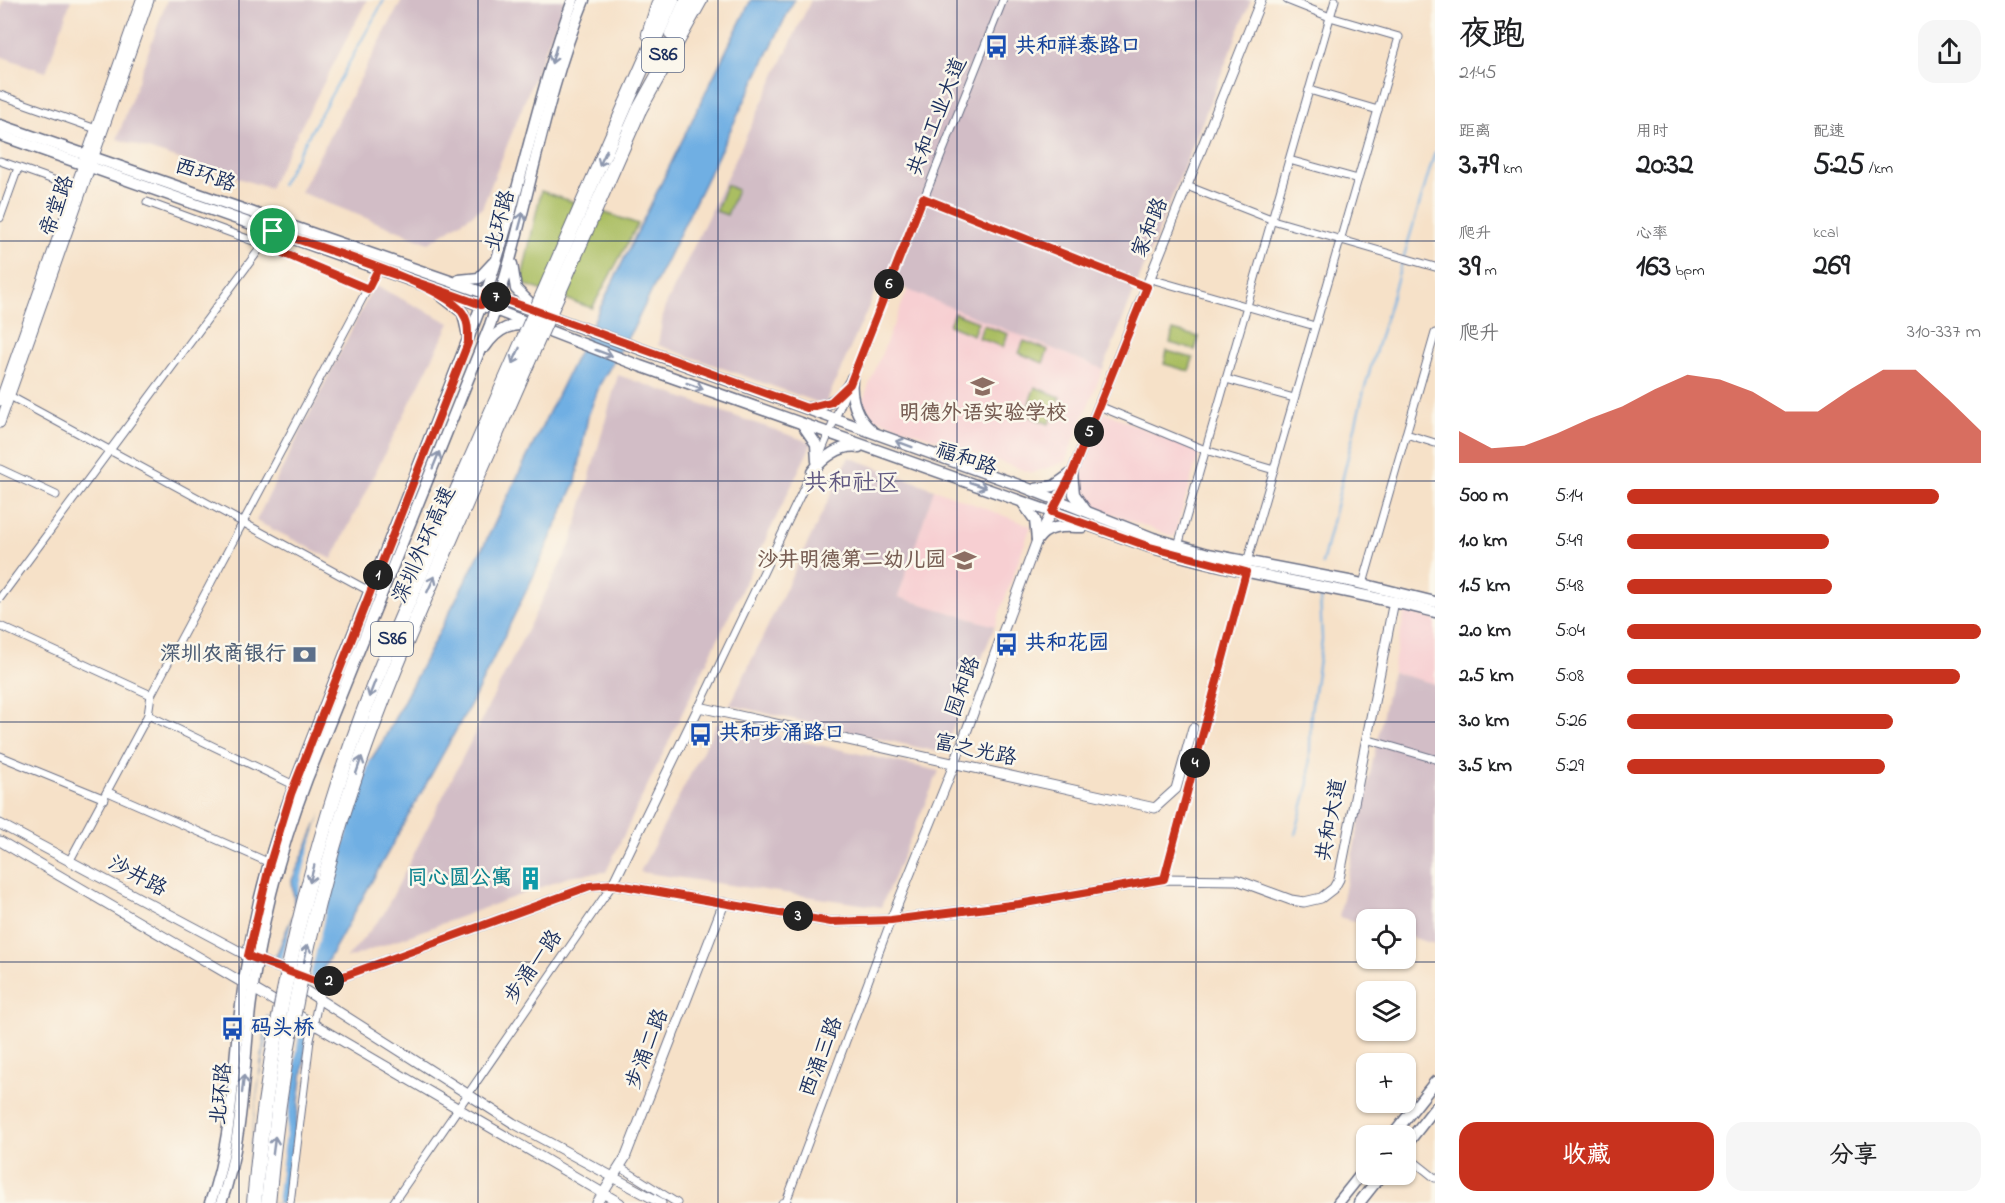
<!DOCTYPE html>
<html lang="zh">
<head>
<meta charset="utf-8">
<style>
	:root { --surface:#fff; --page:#f6f6f6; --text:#202124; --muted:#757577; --accent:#c8321e }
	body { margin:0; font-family:"Indie Flower","LXGW WenKai TC",sans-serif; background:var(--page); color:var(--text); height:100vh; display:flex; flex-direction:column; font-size:22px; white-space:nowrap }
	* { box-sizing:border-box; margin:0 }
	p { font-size:20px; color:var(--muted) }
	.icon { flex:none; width:33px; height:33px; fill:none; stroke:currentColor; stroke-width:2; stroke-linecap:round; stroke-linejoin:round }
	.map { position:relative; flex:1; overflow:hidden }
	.drawer { display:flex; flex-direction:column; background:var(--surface); width:570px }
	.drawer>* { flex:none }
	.tools { position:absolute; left:1356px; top:909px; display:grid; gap:12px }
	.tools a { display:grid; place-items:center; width:60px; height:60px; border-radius:12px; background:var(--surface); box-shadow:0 2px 4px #0004; font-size:30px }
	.pin { position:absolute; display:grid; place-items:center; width:51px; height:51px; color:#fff; margin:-26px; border:3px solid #fff; border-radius:50%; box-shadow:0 2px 6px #0007 }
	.km { position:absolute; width:30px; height:30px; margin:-15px; border-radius:50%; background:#222; color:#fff; font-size:16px; line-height:30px; text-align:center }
	.round { display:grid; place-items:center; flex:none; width:63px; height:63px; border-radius:18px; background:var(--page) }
	.headline { display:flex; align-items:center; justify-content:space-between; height:102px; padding:0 24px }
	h1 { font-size:33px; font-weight:700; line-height:45px }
	.metrics { display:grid; grid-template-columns:repeat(3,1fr); gap:9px; height:102px; padding:6px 24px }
	.metrics div { display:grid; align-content:center }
	.metrics b { font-size:30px; font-weight:700 }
	.metrics small { font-size:16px; font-weight:400 }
	.metrics p { font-size:16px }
	.chart { height:168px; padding:12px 24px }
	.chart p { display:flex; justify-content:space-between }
	.chart svg { width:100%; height:108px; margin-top:6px; fill:var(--accent); opacity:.7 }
	.button { display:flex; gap:12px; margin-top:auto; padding:12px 24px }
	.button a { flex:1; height:69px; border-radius:18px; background:var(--accent); color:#fff; font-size:24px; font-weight:700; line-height:69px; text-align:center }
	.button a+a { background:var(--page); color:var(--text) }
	ul { padding:0 24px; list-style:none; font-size:20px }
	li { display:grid; grid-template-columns:96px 72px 1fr; align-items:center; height:45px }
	li i { height:15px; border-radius:8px; background:var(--accent) }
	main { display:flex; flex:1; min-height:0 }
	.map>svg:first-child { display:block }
	.built { fill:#f7cfd2 }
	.industrial { fill:#d2bdc6 }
	.green { fill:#aabe62; stroke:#627660; stroke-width:1.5 }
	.water { fill:#6fafe3; stroke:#456fa0; stroke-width:1.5 }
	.pier { fill:#f6e1c8 }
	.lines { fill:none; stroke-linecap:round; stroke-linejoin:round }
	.stream { stroke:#6fafe3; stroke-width:2 }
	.minor-casing { stroke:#686d83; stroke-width:9 }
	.tertiary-casing { stroke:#686d83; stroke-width:11 }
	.secondary-casing { stroke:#686d83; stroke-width:13 }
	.primary-casing { stroke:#686d83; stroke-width:13 }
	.motorway-casing { stroke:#686d83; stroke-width:16 }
	.minor { stroke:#fff; stroke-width:7 }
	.tertiary { stroke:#fff; stroke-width:9 }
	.secondary { stroke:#fff; stroke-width:10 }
	.primary { stroke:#fff; stroke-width:10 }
	.motorway { stroke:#fff; stroke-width:14 }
	.motorway-bridge-casing { stroke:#686d83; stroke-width:16; stroke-linecap:butt }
	.motorway-bridge { stroke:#fff; stroke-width:14 }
	.oneway { stroke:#8d97ae }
	.route-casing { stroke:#fff; stroke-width:12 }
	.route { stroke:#c8321e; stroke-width:8 }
	.grid { fill:none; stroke:#1b2f5e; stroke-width:1.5; stroke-opacity:0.55 }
	.labels { text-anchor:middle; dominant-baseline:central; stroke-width:5; stroke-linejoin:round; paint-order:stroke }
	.shield { fill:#fbf7ec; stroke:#5e6b89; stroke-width:1.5 }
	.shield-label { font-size:20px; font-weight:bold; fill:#1b2f5e }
	.transit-label { font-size:21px; font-weight:bold; fill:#164399; stroke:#fbf7ec; text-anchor:start }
	.street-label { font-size:21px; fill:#1b2f5e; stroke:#fbf7ec }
	.education-label { font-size:21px; font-weight:bold; fill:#785e54; stroke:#fbf7ec }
	.service-label { font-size:21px; font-weight:bold; fill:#4e5e75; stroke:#fbf7ec; text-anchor:end }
	.culture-label { font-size:21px; font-weight:bold; fill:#0d838f; stroke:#fbf7ec; text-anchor:end }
	.quarter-label { font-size:24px; fill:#615982; stroke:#fbf7ec }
</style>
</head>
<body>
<main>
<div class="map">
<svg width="1435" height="1203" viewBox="0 0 1435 1203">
	<rect width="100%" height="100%" fill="#fbf7ec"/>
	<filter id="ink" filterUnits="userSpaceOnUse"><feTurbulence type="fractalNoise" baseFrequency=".0167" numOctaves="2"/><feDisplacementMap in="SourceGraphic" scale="12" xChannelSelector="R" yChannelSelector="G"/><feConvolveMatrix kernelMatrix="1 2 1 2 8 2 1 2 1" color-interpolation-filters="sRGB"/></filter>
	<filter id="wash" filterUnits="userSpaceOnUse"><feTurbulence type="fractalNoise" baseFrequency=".008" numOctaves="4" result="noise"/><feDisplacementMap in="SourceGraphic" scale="24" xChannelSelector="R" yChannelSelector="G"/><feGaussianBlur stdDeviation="1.35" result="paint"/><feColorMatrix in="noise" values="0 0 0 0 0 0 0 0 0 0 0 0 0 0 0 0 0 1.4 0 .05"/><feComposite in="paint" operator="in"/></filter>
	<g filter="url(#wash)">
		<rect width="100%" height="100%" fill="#f6e1c8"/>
		<g class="built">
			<path d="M908,289L1103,369L1065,462L1032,473L874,418L862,402Z"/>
			<path d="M1104,412L1199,452L1174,537L1091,506L1077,481Z"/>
			<path d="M934,489L1031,526L995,626L898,597Z"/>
			<path d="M1405,612L1435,620V684L1392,672Z"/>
		</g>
		<g class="industrial">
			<path d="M4,0H71L46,72L0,56V11Z"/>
			<path d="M167,0H367L269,188L117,139Z"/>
			<path d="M402,0H565L482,208L429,243L300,192Z"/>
			<path d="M811,0H1251L1103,369L881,279L825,405L658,345L664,309Z"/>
			<path d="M374,285L450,323L332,559L256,521Z"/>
			<path d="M618,375L812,443L606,872L574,875L346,959L383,915L572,541Z"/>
			<path d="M849,457L934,489L898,597L995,626L943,753L730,705Z"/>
			<path d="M1392,672L1435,684V944L1406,936V920H1366V925L1339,917Z"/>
			<path d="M717,723L939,771L881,907L640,872Z"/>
		</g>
		<g class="green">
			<path d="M726,185L737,190L727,215L716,211Z"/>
			<path d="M541,191L638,224L592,308L526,285L522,278Z"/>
			<path d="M954,313L978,322L973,335L949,325Z"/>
			<path d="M983,325L1008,334L1003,347L979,338Z"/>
			<path d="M1173,330L1199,337L1195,350L1170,343Z"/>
			<path d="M1024,341L1048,350L1043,363L1019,353Z"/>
			<path d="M1167,351L1193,358L1189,371L1164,364Z"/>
			<path d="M1035,387L1060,397L1055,409L1030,400Z"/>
			<path d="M1030,401L1054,411L1049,424L1025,414Z"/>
		</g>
		<path class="water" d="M751,0H794L635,325L600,384L588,416L576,481L534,575L474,698L314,985L286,1203H244L274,961L295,910L292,880L330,795L372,758L383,741L484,545Z"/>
		<path class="pier" d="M372,753L336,869L309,982L317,987L309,1039L299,1034L277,1203H245L256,1102L270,1017L265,1014L271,961L281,965L306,860L327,793Z"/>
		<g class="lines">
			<g class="stream">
				<path d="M281,185L384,0"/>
				<path d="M1322,564L1364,390L1435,152"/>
				<path d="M1295,835L1309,783L1311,711L1322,640L1320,595"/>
			</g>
		</g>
	</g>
	<g filter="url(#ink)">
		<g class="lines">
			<defs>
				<g id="minor">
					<path d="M1309,90L1378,110"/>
					<path d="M0,95L99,130"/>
					<path d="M1289,160L1358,179"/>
					<path d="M0,161L76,188"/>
					<path d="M1187,186L1276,221L1435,267"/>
					<path d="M923,198L1147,287"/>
					<path d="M147,202L264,245L368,289"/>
					<path d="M0,218L18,168"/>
					<path d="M1151,279L1315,326"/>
					<path d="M852,379L1003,0"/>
					<path d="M1226,379L1294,398"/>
					<path d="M8,395L371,592"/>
					<path d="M1099,406L1205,450L1274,470"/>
					<path d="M1406,434L1435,443"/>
					<path d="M819,457L846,392"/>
					<path d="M0,469L56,495"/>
					<path d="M1178,546L1335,0"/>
					<path d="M1247,562L1399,37L1330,17L1287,0"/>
					<path d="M1363,584L1435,333"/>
					<path d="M0,598L273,231"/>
					<path d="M0,626L151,695"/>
					<path d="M699,707L813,469"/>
					<path d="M148,715L294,785"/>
					<path d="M1366,739L1435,759"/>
					<path d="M0,756L105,799"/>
					<path d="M108,792L270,863"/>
					<path d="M70,860L148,715L151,695L378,269"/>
					<path d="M1164,879L1246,572"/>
					<path d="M1406,1155L1435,1178"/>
					<path d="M620,1167L677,1203"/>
					<path d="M290,1203L310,1040L322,984"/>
					<path d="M393,1203L613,884"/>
					<path d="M782,1203L786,1202L891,920"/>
				</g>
				<g id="tertiary">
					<path d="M0,401L141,0"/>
					<path d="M0,423L149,0"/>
					<path d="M0,824L248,956L322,984L590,886L613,884L831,922L891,920L1019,904L1164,879L1237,880L1291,900L1304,902L1321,898L1334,888L1339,879L1394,601"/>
					<path d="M0,841L620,1203"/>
					<path d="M613,884L699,707L1155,808L1176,789L1193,728"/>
					<path d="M891,920L954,765L1037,540L1072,473L1261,0"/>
					<path d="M295,984L513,1123L661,1203"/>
					<path d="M597,1203L625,1158L724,903"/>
				</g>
				<g id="secondary">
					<path d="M499,298L1024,487L1153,538L1208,554L1354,582L1435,602"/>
					<path d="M495,310L640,366L1150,547C1243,576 1341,587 1435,612"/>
					<path d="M852,378C850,399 856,417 872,431"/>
					<path d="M808,408C827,407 842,398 851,381"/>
					<path d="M803,425L816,444L817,461"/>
					<path d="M812,472C823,458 840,444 859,447"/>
					<path d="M1072,473L1074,494L1086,511"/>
					<path d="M1035,489L1054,486L1072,473"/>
					<path d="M1023,503L1035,520L1037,540"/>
					<path d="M1037,540C1048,524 1066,527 1083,527"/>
					<path d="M1392,1136L1435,1082"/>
					<path d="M1406,1145L1435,1108"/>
					<path d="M1338,1203L1366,1168"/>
					<path d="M1359,1203L1382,1174"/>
				</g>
				<g id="primary">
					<path d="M0,125L490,295"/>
					<path d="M0,135L486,307"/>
					<path d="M512,264L516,289L540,313"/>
					<path d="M459,280L479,278L493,263"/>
					<path d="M440,295L463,313L468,336"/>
					<path d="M485,347C498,328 512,322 535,326"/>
					<path d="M210,1203C233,1140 232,1071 241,1005C250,927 270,848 298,775L486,293C519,197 537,95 573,0"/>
					<path d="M221,1203C243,1141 243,1074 250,1009C259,932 279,852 307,779L490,325C527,219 541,104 584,0"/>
				</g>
				<g id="motorway">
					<path d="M649,34L660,0"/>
					<path d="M672,34L687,0"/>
					<path d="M626,104L672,0"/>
					<path d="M639,110L700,0"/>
				</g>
			</defs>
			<use href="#minor" class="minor-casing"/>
			<use href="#tertiary" class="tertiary-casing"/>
			<use href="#secondary" class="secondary-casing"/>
			<use href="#primary" class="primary-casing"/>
			<use href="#motorway" class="motorway-casing"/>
			<use href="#minor" class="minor"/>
			<use href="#tertiary" class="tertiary"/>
			<use href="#secondary" class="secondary"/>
			<use href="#primary" class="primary"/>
			<use href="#motorway" class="motorway"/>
			<defs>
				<g id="motorway-bridge">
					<path d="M254,1203C266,1061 294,920 338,784C371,682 416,584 459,486C515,359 571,231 626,104"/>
					<path d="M268,1203C280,1062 308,921 352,786C385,684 430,588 472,489C528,363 583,236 639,110"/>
				</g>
			</defs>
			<use href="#motorway-bridge" class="motorway-bridge-casing"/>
			<use href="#motorway-bridge" class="motorway-bridge"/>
		</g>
		<defs><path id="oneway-shaft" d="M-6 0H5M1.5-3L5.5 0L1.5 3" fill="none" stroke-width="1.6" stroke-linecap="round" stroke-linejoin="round" transform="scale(1.5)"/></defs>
		<g class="oneway">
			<use href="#oneway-shaft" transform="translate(554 55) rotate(106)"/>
			<use href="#oneway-shaft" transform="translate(603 158) rotate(114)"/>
			<use href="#oneway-shaft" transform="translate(521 221) rotate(-75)"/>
			<use href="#oneway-shaft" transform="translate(604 353) rotate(20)"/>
			<use href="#oneway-shaft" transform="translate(516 356) rotate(114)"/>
			<use href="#oneway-shaft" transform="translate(695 386) rotate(20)"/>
			<use href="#oneway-shaft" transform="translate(904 444) rotate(-160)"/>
			<use href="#oneway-shaft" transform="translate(436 460) rotate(-68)"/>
			<use href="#oneway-shaft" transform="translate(978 485) rotate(19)"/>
			<use href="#oneway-shaft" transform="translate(431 584) rotate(-65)"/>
			<use href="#oneway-shaft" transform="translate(372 689) rotate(111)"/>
			<use href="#oneway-shaft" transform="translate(359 765) rotate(-71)"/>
			<use href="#oneway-shaft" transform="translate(312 874) rotate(105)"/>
			<use href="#oneway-shaft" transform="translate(306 953) rotate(-78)"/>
			<use href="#oneway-shaft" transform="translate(243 1084) rotate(-84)"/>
			<use href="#oneway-shaft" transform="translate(274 1145) rotate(-83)"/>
		</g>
	</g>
	<g class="lines" filter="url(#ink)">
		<defs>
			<path id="route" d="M273,231C311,245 442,283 462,312C469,321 468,332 468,343L291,794L270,863L248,956L322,984L590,886L613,884L831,922L891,920L1019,904L1164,879L1246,572L1150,547L1052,512L1072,473L1147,287L923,198L850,384L831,402L807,408L486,293L481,305C447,292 413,281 378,269L368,289L264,245L273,231"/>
		</defs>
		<use href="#route" class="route-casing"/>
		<use href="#route" class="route"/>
	</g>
	<path class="grid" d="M239,0V1203M478,0V1203M718,0V1203M957,0V1203M1196,0V1203M0,241H1435M0,481H1435M0,722H1435M0,962H1435"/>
	<defs>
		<symbol id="bus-bare" viewBox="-9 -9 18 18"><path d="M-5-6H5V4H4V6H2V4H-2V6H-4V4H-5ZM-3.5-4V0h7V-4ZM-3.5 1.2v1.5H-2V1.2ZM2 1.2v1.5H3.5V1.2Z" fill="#1a4fb4" stroke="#fbf7ec" stroke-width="2.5" paint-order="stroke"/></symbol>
		<symbol id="school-bare" viewBox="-9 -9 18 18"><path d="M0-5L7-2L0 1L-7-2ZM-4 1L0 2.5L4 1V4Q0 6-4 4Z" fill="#8d6e63" stroke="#fbf7ec" stroke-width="2.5" paint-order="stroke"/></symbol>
		<symbol id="bank-bare" viewBox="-9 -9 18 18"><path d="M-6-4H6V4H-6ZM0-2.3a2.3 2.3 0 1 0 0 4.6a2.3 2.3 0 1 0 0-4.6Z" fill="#5c6f8a" stroke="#fbf7ec" stroke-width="2.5" paint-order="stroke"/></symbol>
		<symbol id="building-bare" viewBox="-9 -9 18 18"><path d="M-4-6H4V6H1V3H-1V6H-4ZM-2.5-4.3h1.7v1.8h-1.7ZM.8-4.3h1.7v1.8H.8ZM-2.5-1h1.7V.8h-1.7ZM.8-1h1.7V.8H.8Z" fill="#0f9aa8" stroke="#fbf7ec" stroke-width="2.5" paint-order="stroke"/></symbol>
	</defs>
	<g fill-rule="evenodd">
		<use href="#bus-bare" x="980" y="30" width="33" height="33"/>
		<use href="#school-bare" x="966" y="370" width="33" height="33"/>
		<use href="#school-bare" x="948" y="544" width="33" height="33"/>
		<use href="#bus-bare" x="990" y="628" width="33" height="33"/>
		<use href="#bank-bare" x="288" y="638" width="33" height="33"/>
		<use href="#bus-bare" x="684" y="718" width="33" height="33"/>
		<use href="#building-bare" x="514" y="862" width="33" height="33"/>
		<use href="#bus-bare" x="216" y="1012" width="33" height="33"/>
	</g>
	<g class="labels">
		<g class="shield">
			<rect x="642" y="38" width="42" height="34" rx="4.5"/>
			<rect x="371" y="622" width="42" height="34" rx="4.5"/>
		</g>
		<g class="shield-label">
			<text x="663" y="55">S86</text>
			<text x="392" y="639">S86</text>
		</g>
		<g class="transit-label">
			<text x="1015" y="47">共和祥泰路口</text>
			<text x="1025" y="644">共和花园</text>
			<text x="719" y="734">共和步涌路口</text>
			<text x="251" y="1029">码头桥</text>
		</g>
		<g class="street-label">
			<text transform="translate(938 117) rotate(-68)">共和工业大道</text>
			<text transform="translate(205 176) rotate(19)">西环路</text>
			<text transform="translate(58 206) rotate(-71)">帝堂路</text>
			<text transform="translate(501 221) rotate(-75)">北环路</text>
			<text transform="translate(1151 228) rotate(-68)">家和路</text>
			<text transform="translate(966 460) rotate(19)">福和路</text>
			<text transform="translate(425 545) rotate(-66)">深圳外环高速</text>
			<text transform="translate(964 687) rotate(-70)">园和路</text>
			<text transform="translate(975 751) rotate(12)">富之光路</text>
			<text transform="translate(1332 820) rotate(-79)">共和大道</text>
			<text transform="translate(137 877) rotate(28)">沙井路</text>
			<text transform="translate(534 967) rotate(-55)">步涌一路</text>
			<text transform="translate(648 1049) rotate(-69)">步涌二路</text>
			<text transform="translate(822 1057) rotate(-69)">西涌三路</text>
			<text transform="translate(222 1094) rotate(-84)">北环路</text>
		</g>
		<g class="education-label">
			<text x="983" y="414">明德外语实验学校</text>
			<text x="946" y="561" text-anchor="end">沙井明德第二幼儿园</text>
		</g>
		<g class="service-label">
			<text x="286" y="655">深圳农商银行</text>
		</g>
		<g class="culture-label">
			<text x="512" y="879">同心圆公寓</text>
		</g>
		<g class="quarter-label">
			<text x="852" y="484">共和社区</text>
		</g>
	</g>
</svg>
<div class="tools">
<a><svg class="icon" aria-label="locate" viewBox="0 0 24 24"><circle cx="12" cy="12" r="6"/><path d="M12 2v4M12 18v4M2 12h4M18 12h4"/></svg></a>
<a><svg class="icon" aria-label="layers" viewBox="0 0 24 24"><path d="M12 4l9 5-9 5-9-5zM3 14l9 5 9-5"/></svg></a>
<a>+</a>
<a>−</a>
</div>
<div class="pin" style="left:273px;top:231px;background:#1e9e55"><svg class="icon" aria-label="arrive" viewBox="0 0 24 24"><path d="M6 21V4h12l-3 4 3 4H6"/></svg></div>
<b class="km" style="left:378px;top:575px">1</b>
<b class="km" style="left:329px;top:981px">2</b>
<b class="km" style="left:798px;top:916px">3</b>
<b class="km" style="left:1195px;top:763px">4</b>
<b class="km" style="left:1089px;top:432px">5</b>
<b class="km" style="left:889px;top:284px">6</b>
<b class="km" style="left:496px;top:297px">7</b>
</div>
<section class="drawer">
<div class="headline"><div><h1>夜跑</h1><p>21:45</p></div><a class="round"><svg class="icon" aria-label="share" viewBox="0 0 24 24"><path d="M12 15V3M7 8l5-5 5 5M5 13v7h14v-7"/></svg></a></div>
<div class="metrics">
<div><p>距离</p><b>3.79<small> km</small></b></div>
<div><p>用时</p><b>20:32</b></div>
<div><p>配速</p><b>5:25<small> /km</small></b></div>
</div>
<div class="metrics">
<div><p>爬升</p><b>39<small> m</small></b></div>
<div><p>心率</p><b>163<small> bpm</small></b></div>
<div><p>kcal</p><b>269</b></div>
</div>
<div class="chart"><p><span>爬升</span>310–337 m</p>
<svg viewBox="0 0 160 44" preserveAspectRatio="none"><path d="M0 44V31L10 38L20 37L30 32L40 26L50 21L60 14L70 8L80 10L90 15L100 23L110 23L120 14L130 6L140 6L150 18L160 31V44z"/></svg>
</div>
<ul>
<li><b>500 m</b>5:14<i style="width:88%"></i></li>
<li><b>1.0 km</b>5:49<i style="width:57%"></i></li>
<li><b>1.5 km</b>5:48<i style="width:58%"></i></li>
<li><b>2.0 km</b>5:04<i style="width:100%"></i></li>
<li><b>2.5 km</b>5:08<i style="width:94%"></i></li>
<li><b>3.0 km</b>5:26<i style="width:75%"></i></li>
<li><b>3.5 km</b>5:29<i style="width:73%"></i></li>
</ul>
<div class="button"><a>收藏</a><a>分享</a></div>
</section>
</main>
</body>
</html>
